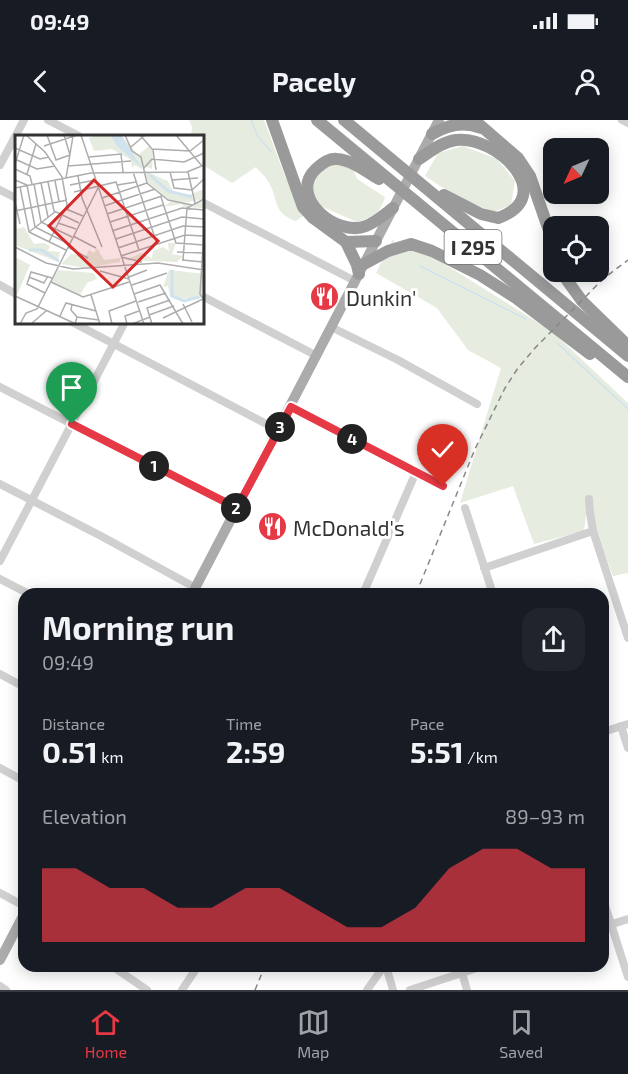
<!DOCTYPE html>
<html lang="en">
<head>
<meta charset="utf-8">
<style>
	:root { --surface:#171b24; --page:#20242c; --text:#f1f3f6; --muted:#9ea1a6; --line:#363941; --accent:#e63946 }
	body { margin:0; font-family:"Exo 2",sans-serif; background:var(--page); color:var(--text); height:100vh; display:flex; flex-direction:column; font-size:22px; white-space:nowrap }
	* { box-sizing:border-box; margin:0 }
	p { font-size:20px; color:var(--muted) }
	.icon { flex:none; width:33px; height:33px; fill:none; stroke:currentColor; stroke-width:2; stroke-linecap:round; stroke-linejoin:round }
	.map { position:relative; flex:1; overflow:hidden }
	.panel { position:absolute; left:18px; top:468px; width:591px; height:384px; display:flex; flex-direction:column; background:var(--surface); border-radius:18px; box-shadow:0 3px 15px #0003 }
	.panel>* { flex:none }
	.needle { width:39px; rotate:226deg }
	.fabs { position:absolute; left:543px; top:18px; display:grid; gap:12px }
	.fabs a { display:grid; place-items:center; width:66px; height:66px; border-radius:12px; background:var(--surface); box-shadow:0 3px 15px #0003; font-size:30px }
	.pin { position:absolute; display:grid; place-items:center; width:51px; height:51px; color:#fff; margin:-62px -26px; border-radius:50% 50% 50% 0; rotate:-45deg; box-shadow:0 0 6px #0007 }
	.pin .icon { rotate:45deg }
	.km { position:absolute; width:30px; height:30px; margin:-15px; border-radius:50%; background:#222; color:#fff; font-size:16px; line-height:30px; text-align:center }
	.round { display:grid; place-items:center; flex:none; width:63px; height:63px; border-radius:18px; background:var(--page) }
	.head { display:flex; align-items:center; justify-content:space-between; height:102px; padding:0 24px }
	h1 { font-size:33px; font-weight:700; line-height:45px }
	.stats { display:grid; grid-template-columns:repeat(3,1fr); gap:9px; height:102px; padding:6px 24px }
	.stats div { display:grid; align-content:center }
	.stats b { font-size:30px; font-weight:700 }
	.stats small { font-size:16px; font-weight:400 }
	.stats p { font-size:16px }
	.chart { height:168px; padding:12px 24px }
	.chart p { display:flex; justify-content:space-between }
	.chart svg { width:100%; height:108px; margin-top:6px; fill:var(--accent); opacity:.7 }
	.status { display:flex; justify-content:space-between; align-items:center; height:42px; padding:0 30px; background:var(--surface); direction:ltr }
	.status svg { height:16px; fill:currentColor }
	header { display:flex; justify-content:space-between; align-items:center; height:78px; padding:0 24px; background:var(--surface); font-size:27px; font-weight:700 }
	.menu { display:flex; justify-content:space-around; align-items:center; height:84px; border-top:2px solid var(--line); background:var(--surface); font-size:16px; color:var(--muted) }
	.menu a { display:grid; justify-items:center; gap:3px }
	.menu .on { color:var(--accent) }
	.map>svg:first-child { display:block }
	.green { fill:#e6ecdf }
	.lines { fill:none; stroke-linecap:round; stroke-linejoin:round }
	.stream { stroke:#cfe2ee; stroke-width:1.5 }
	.minor { stroke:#d0d0d0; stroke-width:8 }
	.major { stroke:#ababab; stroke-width:10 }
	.highway { stroke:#9a9a9a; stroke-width:12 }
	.rail { stroke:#888; stroke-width:1.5; stroke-dasharray:6 4.5; stroke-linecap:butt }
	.route-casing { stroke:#fff; stroke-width:12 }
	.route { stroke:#e63946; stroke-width:8 }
	.labels { text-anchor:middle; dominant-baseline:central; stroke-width:6; stroke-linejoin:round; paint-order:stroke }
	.shield { fill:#fff; stroke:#707070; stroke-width:1.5 }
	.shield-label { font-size:20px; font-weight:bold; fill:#333 }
	.poi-label { font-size:21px; fill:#333; stroke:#fff; text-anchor:start }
	.inset-river { fill:none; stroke:#cfe2ee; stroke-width:3 }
	.inset-road { fill:none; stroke:#adadad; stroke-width:1.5 }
	.view { fill:#d62828; fill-opacity:0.15; stroke:#d62828; stroke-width:3 }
	.inset-edge { fill:none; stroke:#333; stroke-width:3 }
</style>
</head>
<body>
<div class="status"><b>09:49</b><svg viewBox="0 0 49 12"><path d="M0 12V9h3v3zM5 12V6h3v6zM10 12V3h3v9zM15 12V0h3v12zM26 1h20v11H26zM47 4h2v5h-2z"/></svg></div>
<header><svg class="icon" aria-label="back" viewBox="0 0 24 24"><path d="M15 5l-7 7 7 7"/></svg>Pacely<svg class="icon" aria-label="person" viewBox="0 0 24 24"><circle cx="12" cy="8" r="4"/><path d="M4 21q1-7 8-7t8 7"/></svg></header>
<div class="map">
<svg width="628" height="870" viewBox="0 0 628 870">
	<rect width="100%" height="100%" fill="#fff"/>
	<g class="green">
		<path d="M189,0H264L286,59L312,72L313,56L324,43L353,48L357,59L385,77C381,93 371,98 357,102L318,85L296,101C272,93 279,80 269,63C266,57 260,52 256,47L232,63L203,45L202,16H191L192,7Z"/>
		<path d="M463,26L497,39L515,61L511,85L493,92L454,75L425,56L438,33Z"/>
		<path d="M393,119L398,128L422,130L545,207L559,218L628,283V453L613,456L587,388L584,411L534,424L513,366L460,383L501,248L468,230L437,188L376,153Z"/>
	</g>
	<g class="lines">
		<g class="stream">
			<path d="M251,0L258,17L271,31"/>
			<path d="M420,146L526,199"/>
			<path d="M557,223L628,289"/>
		</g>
		<g class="minor">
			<path d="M48,0L79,16"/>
			<path d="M622,0L628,3"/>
			<path d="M0,45L24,0"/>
			<path d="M0,70L16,78"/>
			<path d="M202,82L355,161"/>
			<path d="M0,165L16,174"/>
			<path d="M202,176L317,236"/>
			<path d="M72,202L278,310"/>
			<path d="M331,207L398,240L477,284"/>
			<path d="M0,267L237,389"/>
			<path d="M291,287L443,365"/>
			<path d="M0,364L101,416L196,468"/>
			<path d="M589,379L590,393L593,411L628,518"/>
			<path d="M465,388L493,474"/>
			<path d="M0,441L125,202"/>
			<path d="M484,448L593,411"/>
			<path d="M0,459L29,474"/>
			<path d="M363,474L416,352"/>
			<path d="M0,554L24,567"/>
			<path d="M621,606L628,628"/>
			<path d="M603,612L628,604"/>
			<path d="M0,648L24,661"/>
			<path d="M0,773L24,786"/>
			<path d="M603,779L628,857"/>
			<path d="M603,807L628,799"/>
			<path d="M112,846L147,870"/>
			<path d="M386,846L393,870"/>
			<path d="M460,846L467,870"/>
			<path d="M0,866L6,870"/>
			<path d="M182,870L198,846"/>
			<path d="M367,870L384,846"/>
			<path d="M410,870L483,846"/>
		</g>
		<g class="major">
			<path d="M192,474L439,0"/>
			<path d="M0,840L24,794"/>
		</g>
		<g class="highway">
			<path d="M272,0L303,87L313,98L346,122L357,145L359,154"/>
			<path d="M317,0L628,257"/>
			<path d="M344,0L628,236"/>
			<path d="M474,0L518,38L530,56L554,125"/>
			<path d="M432,14C447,5 464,1 481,8"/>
			<path d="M419,39C431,31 442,22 456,20C497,15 559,76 498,98L481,94L444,75"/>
			<path d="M379,59C367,52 352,40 337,39C329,38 323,43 317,48C286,75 336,118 366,106C376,102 385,94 393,88"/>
			<path d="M346,122L376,121"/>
			<path d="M364,144L388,131L411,124L432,131L480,155L516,178L590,234"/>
			<path d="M561,152L582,181L628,226"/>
		</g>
		<g class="rail">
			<path d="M416,474L475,329L505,268L518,248L535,228L603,159L628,140"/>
			<path d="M255,870L265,846"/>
		</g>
	</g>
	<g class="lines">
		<defs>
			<path id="route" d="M72,304L237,388L291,287L443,366"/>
		</defs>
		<use href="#route" class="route-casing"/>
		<use href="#route" class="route"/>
	</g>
	<defs>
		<symbol id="restaurant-disc" viewBox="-11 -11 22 22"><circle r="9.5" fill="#e63946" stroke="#fff"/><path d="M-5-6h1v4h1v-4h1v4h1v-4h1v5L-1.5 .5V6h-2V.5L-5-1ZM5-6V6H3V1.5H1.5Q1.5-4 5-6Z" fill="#fff"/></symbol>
	</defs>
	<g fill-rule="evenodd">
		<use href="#restaurant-disc" x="308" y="160" width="33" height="33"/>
		<use href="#restaurant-disc" x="256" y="390" width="33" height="33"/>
	</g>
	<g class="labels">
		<rect class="shield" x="444.5" y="110" width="57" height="34" rx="4.5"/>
		<g class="shield-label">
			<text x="473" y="127">I 295</text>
		</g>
		<g class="poi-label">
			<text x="346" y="177">Dunkin'</text>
			<text x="293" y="407">McDonald's</text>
		</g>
	</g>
	<g transform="translate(15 15)">
		<rect width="189" height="189" fill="#fff"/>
		<path d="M80,0H96L126,32L106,0L123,20L134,11L138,17L137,34L127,30V34L119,30L117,34L116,25L97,14L79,16L74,3ZM130,36L153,46L158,57L174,60L189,54V64L167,68L177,72L186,65L188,73L168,72L167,69L149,72L155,67L166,68L154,65L133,47ZM0,90L3,94L9,92L19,109L28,108L35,111L33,116L45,117L43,127L0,110ZM153,108H161L157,119L168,121L162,127L110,125L127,118L137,123L138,116L148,112L154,116ZM82,113L89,125L105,123V127L71,133L46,129L56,119L71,121L74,115L79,118ZM0,122L15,130L2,160H0ZM130,132L189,139V163L161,164L155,161L153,151L148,152L154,135ZM43,135L79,138L82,144L72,148L65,160L36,146Z" fill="#e6ecdf"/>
		<path d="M96,0H106L127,33L101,10Z" fill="#cfe2ee"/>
		<path class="inset-river" d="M135,40L153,56L177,62M14,115H26L44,126M157,135V161L169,166L184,162"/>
		<path class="inset-road" d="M11,0L30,17L47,42L53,75M32,0L41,25L55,20L49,0M66,0L129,189M110,0L117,16L126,22L132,48L153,65L177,70M125,0L138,15L141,35M161,0L187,31M29,11L62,0M116,12L130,0M0,13L25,24L34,22M137,14L175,16L189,5M74,22L106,19L108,37M2,25L22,34L40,31M0,29L9,0M53,31L116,26M129,33L137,24L169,27L189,18M0,34L15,41L17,49M118,37L142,109M155,37L159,53L177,55L189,44M173,37L180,68M12,39L21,9M63,41L67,63L87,112M51,43L58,1M0,45L12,50L20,92L54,109M157,45L183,43M40,46L44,66M33,47L39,76L64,88M26,48L33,82M19,49L26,87L57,102M55,50L80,45M102,50L121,47M5,52L14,97M0,53L76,38L172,37L189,30M59,57L101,47L124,115M146,62L161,108L189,110M87,63L132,48M0,67L5,89M89,71L140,54M51,74L68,81M0,76L52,65M92,79L147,61M95,87L148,70M43,88L61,94M97,96L167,73L189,75M189,96L185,159L189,165M14,97L51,115M14,97L40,77M58,101L81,113M101,104L167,82L189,84M34,107L52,70M0,112L31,128L58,134L143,128L189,135M53,112L73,123M103,113L168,91L189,92M162,117L188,118M106,121L170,100L189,101M106,122L127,127M167,125L188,127M168,125L172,73L189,64M85,136L114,144M14,142L29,148L33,141M114,142L132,135M36,147L68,162L114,147M117,150L152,138M30,158L12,149L16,137L37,143M119,159L145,150L168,189M76,160L85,189M0,161L61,189M123,167L151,158M57,169L56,175L62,182L60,189M168,169L177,187M134,180L159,171M45,181L51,168L81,176M62,182L84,185M148,183L188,164M5,189L11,178L22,174L83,53M16,189L31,176M97,189L94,176L121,166M112,189L110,181L124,176M117,189L135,182M137,189L132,173L155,165"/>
		<path class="view" d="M79,45L143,106L98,152L34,91Z"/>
		<rect width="189" height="189" class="inset-edge"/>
	</g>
</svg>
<div class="fabs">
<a><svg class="needle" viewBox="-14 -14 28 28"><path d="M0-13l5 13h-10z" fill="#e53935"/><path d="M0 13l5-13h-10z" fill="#9ea1a6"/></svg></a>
<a><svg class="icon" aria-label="locate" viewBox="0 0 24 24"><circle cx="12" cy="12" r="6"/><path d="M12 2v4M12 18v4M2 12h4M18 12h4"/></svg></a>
</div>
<div class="pin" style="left:72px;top:304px;background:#1e9e55"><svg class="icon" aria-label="arrive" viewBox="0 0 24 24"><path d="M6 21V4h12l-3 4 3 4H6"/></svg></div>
<div class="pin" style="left:443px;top:366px;background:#d93025"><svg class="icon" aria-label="check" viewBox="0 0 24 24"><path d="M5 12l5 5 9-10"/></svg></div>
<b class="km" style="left:154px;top:346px">1</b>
<b class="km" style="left:236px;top:388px">2</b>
<b class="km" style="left:280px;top:307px">3</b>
<b class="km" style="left:352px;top:319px">4</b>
<section class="panel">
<div class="head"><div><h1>Morning run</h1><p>09:49</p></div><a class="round"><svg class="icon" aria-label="share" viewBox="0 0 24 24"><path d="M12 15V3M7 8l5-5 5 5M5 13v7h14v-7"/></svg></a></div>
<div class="stats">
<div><p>Distance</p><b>0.51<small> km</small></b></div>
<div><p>Time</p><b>2:59</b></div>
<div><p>Pace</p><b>5:51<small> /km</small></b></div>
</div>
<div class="chart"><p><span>Elevation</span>89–93 m</p>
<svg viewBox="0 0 160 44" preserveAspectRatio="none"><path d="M0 44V14L10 14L20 22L30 22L40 30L50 30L60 22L70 22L80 30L90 38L100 38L110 30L120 14L130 6L140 6L150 14L160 14V44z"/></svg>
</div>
</section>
</div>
<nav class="menu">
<a class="on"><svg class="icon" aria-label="home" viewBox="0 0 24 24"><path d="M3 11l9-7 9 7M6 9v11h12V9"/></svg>Home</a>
<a><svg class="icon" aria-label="map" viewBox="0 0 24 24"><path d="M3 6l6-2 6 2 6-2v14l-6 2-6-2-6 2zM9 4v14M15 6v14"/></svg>Map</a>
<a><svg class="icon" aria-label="saved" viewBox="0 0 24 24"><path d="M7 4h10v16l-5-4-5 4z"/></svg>Saved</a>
</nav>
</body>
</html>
